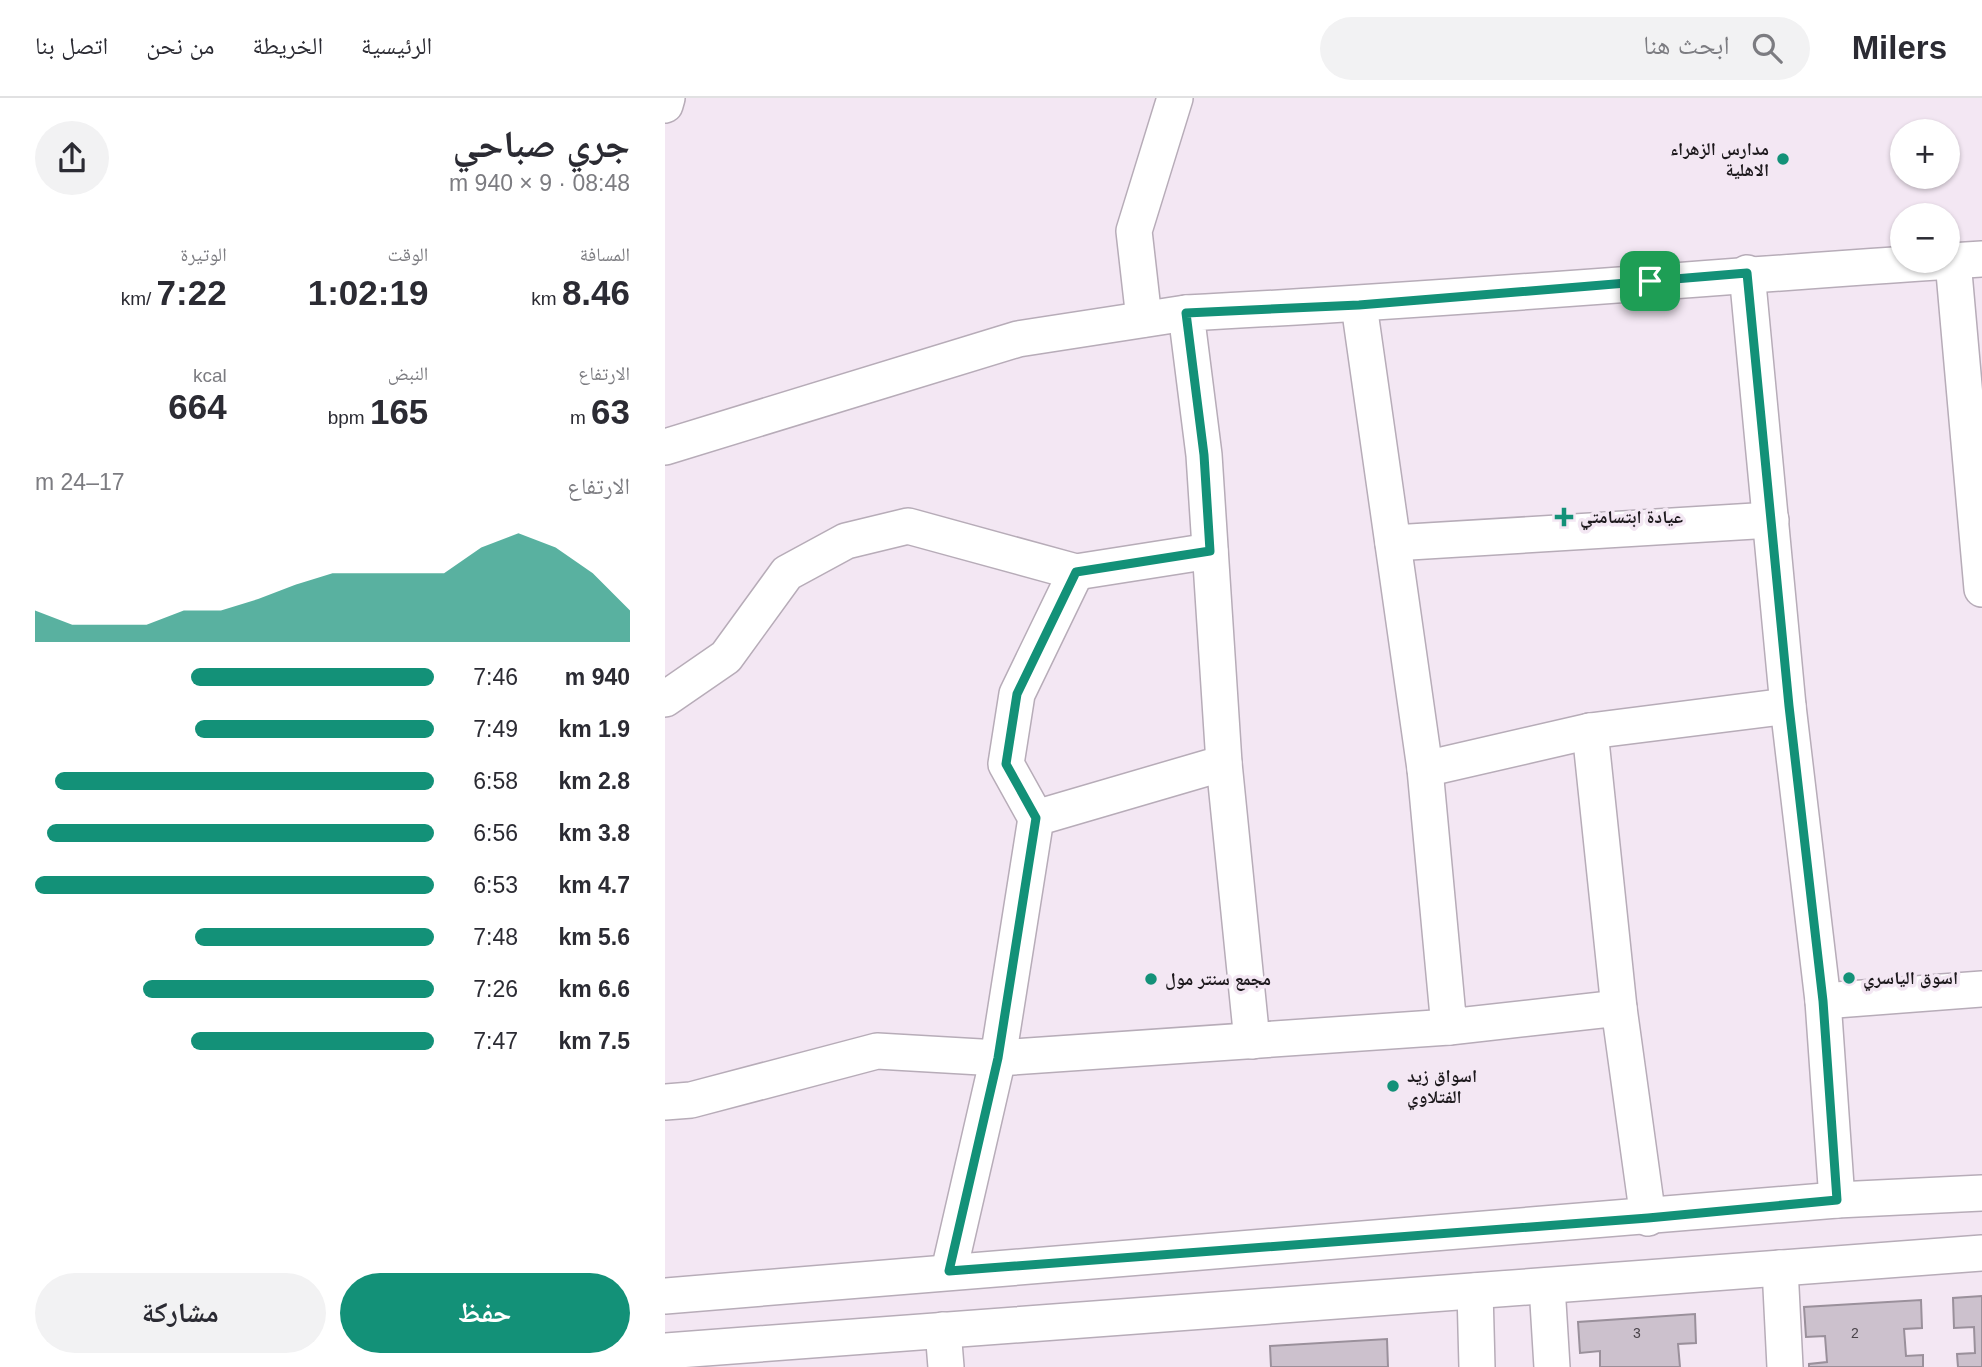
<!DOCTYPE html>
<html lang="ar">
<head>
<meta charset="utf-8">
<style>
	:root { --surface:#fff; --page:#f2f2f3; --text:#2b2b33; --muted:#7c7c81; --line:#e1e1e2; --accent:#139178 }
	body { margin:0; font-family:Helvetica,"Noto Naskh Arabic",sans-serif; background:var(--page); color:var(--text); direction:rtl; height:100vh; display:flex; flex-direction:column; font-size:26px; white-space:nowrap }
	* { box-sizing:border-box; margin:0 }
	p { font-size:23px; color:var(--muted) }
	.icon { flex:none; width:38px; height:38px; fill:none; stroke:currentColor; stroke-width:2; stroke-linecap:round; stroke-linejoin:round }
	.map { position:relative; flex:1; overflow:hidden; direction:ltr }
	.drawer { display:flex; flex-direction:column; background:var(--surface); width:665px }
	.drawer>* { flex:none }
	.buttons { position:absolute; left:1225px; top:21px; display:grid; gap:14px }
	.buttons a { display:grid; place-items:center; width:70px; height:70px; border-radius:50%; background:var(--surface); box-shadow:0 2px 5px #0004; font-size:35px }
	.pin { position:absolute; display:grid; place-items:center; width:60px; height:60px; color:#fff; margin:-30px; border-radius:14px; box-shadow:0 4px 10px #0006 }
	.round { display:grid; place-items:center; flex:none; width:74px; height:74px; border-radius:37px; background:var(--page) }
	.head { display:flex; align-items:center; justify-content:space-between; height:119px; padding:0 35px }
	h1 { font-size:38px; font-weight:700; line-height:52px }
	.figures { display:grid; grid-template-columns:repeat(3,1fr); gap:10px; height:119px; padding:7px 35px }
	.figures div { display:grid; align-content:center }
	.figures b { font-size:35px; font-weight:700 }
	.figures small { font-size:19px; font-weight:400 }
	.figures p { font-size:19px }
	.chart { height:196px; padding:14px 35px }
	.chart p { display:flex; justify-content:space-between }
	.chart svg { width:100%; height:126px; margin-top:7px; fill:var(--accent); opacity:.7 }
	.cta { display:flex; gap:14px; margin-top:auto; padding:14px 35px }
	.cta a { flex:1; height:80px; border-radius:42px; background:var(--accent); color:#fff; font-size:28px; font-weight:700; line-height:80px; text-align:center }
	.cta a+a { background:var(--page); color:var(--text) }
	ul { padding:0 35px; list-style:none; font-size:23px }
	li { display:grid; grid-template-columns:112px 84px 1fr; align-items:center; height:52px }
	li i { height:18px; border-radius:9px; background:var(--accent) }
	header { display:flex; align-items:center; gap:42px; box-sizing:border-box; height:98px; padding:0 35px; background:var(--surface); border-bottom:2px solid var(--line) }
	header strong { font-size:33px }
	nav { display:flex; gap:38px; margin-inline-start:auto; font-size:24px }
	.search { width:490px; height:63px; background:var(--page); display:flex; align-items:center; gap:18px; box-sizing:border-box; padding:0 24px; border-radius:38px; color:var(--muted); font-size:26px }
	main { display:flex; flex:1; min-height:0 }
	.map>svg:first-child { display:block }
	.building { fill:#ccc1cd; stroke:#9a909b; stroke-width:2 }
	.lines { fill:none; stroke-linecap:round; stroke-linejoin:round }
	.minor-casing { stroke:#b7acb8; stroke-width:38 }
	.minor { stroke:#fff; stroke-width:35 }
	.route-casing { stroke:#fff; stroke-width:14 }
	.route { stroke:#139178; stroke-width:9 }
	.poi-dot { fill:#139178; stroke:#f3e7f3; stroke-width:2.5 }
	.labels { text-anchor:middle; dominant-baseline:central; stroke-width:7; stroke-linejoin:round; paint-order:stroke }
	.number-label { font-size:14px; fill:#494349 }
	.poi-label { font-size:18px; font-weight:bold; fill:#1d191d; stroke:#f3e7f3; text-anchor:start }
</style>
</head>
<body>
<header>
<strong>Milers</strong>
<div class="search"><svg class="icon" aria-label="search" viewBox="0 0 24 24"><circle cx="10" cy="10" r="6"/><path d="M15 15l6 6"/></svg>ابحث هنا</div>
<nav><a>الرئيسية</a><a>الخريطة</a><a>من نحن</a><a>اتصل بنا</a></nav>
</header>
<main>
<div class="map">
<svg width="1317" height="1269" viewBox="0 0 1317 1269">
	<rect width="100%" height="100%" fill="#f3e7f3"/>
	<g class="building">
		<path d="M1317,1198V1269H1293L1292,1256L1310,1255L1309,1229L1289,1230L1288,1200Z"/>
		<path d="M1256,1202L1257,1230L1239,1231L1241,1258L1258,1257V1269H1144V1266L1162,1264L1160,1238L1141,1239L1139,1209Z"/>
		<path d="M1030,1216L1031,1245L1013,1246L1015,1269H935V1253L915,1255L913,1224Z"/>
		<path d="M722,1241L723,1269H606L605,1248Z"/>
	</g>
	<g class="lines">
		<defs>
			<g id="minor">
				<path d="M0,7L2,0"/>
				<path d="M1288,163L1317,491"/>
				<path d="M1082,175L1123,608L1158,903L1172,1102"/>
				<path d="M694,207L760,671L784,929L954,910L983,1120"/>
				<path d="M479,221L469,133L510,0"/>
				<path d="M0,349L353,241L521,215"/>
				<path d="M728,445L1106,422"/>
				<path d="M0,601L61,559L122,475L181,443L243,428L411,474L545,453"/>
				<path d="M925,633L954,910"/>
				<path d="M559,665L587,943"/>
				<path d="M760,671L925,633L1123,608"/>
				<path d="M371,720L341,666L352,596L411,474"/>
				<path d="M1158,903L1317,891"/>
				<path d="M0,1004L26,1002L212,953L333,960L784,929"/>
				<path d="M1115,1170L1120,1269"/>
				<path d="M284,1173L333,960L371,720L559,665L539,357L521,215C787,202 1052,178 1317,161"/>
				<path d="M882,1188L887,1269"/>
				<path d="M810,1193L812,1269"/>
				<path d="M0,1198L1172,1102L1317,1095"/>
				<path d="M278,1232L281,1269"/>
				<path d="M0,1253L1317,1155"/>
			</g>
		</defs>
		<use href="#minor" class="minor-casing"/>
		<use href="#minor" class="minor"/>
	</g>
	<g class="lines">
		<defs>
			<path id="route" d="M1082,175L1124,608L1158,903L1172,1102L983,1120L284,1173L333,960L371,720L341,666L352,596L411,474L545,453L539,357L521,215L694,207Z"/>
		</defs>
		<use href="#route" class="route-casing"/>
		<use href="#route" class="route"/>
	</g>
	<g class="poi-dot">
		<circle cx="1118" cy="61" r="7"/>
		<path d="M895.5 408.5h7v7h7v7h-7v7h-7v-7h-7v-7h7z"/>
		<circle cx="1184" cy="880" r="7"/>
		<circle cx="486" cy="881" r="7"/>
		<circle cx="728" cy="988" r="7"/>
	</g>
	<g class="labels">
		<g class="number-label">
			<text x="972" y="1235">3</text>
			<text x="1190" y="1235">2</text>
		</g>
		<g class="poi-label">
			<text x="1104" y="51" text-anchor="end">مدارس الزهراء<tspan x="1104" dy="21">الاهلية</tspan></text>
			<text x="915" y="419">عيادة ابتسامتي</text>
			<text x="1198" y="880">اسوق الياسري</text>
			<text x="500" y="881">مجمع سنتر مول</text>
			<text x="742" y="978">اسواق زيد<tspan x="742" dy="21">الفتلاوي</tspan></text>
		</g>
	</g>
</svg>
<div class="buttons">
<a>+</a>
<a>−</a>
</div>
<div class="pin" style="left:985px;top:183px;background:#1e9e55"><svg class="icon" aria-label="arrive" viewBox="0 0 24 24"><path d="M6 21V4h12l-3 4 3 4H6"/></svg></div>
</div>
<section class="drawer">
<div class="head"><div><h1>جري صباحي</h1><p>08:48 · 9 × 940 m</p></div><a class="round"><svg class="icon" aria-label="share" viewBox="0 0 24 24"><path d="M12 15V3M7 8l5-5 5 5M5 13v7h14v-7"/></svg></a></div>
<div class="figures">
<div><p>المسافة</p><b>8.46<small> km</small></b></div>
<div><p>الوقت</p><b>1:02:19</b></div>
<div><p>الوتيرة</p><b>7:22<small> /km</small></b></div>
</div>
<div class="figures">
<div><p>الارتفاع</p><b>63<small> m</small></b></div>
<div><p>النبض</p><b>165<small> bpm</small></b></div>
<div><p>kcal</p><b>664</b></div>
</div>
<div class="chart"><p><span>الارتفاع</span>17–24 m</p>
<svg viewBox="0 0 160 44" preserveAspectRatio="none"><path d="M0 44V33L10 38L20 38L30 38L40 33L50 33L60 29L70 24L80 20L90 20L100 20L110 20L120 11L130 6L140 11L150 20L160 33V44z"/></svg>
</div>
<ul>
<li><b>940 m</b>7:46<i style="width:61%"></i></li>
<li><b>1.9 km</b>7:49<i style="width:60%"></i></li>
<li><b>2.8 km</b>6:58<i style="width:95%"></i></li>
<li><b>3.8 km</b>6:56<i style="width:97%"></i></li>
<li><b>4.7 km</b>6:53<i style="width:100%"></i></li>
<li><b>5.6 km</b>7:48<i style="width:60%"></i></li>
<li><b>6.6 km</b>7:26<i style="width:73%"></i></li>
<li><b>7.5 km</b>7:47<i style="width:61%"></i></li>
</ul>
<div class="cta"><a>حفظ</a><a>مشاركة</a></div>
</section>
</main>
</body>
</html>
